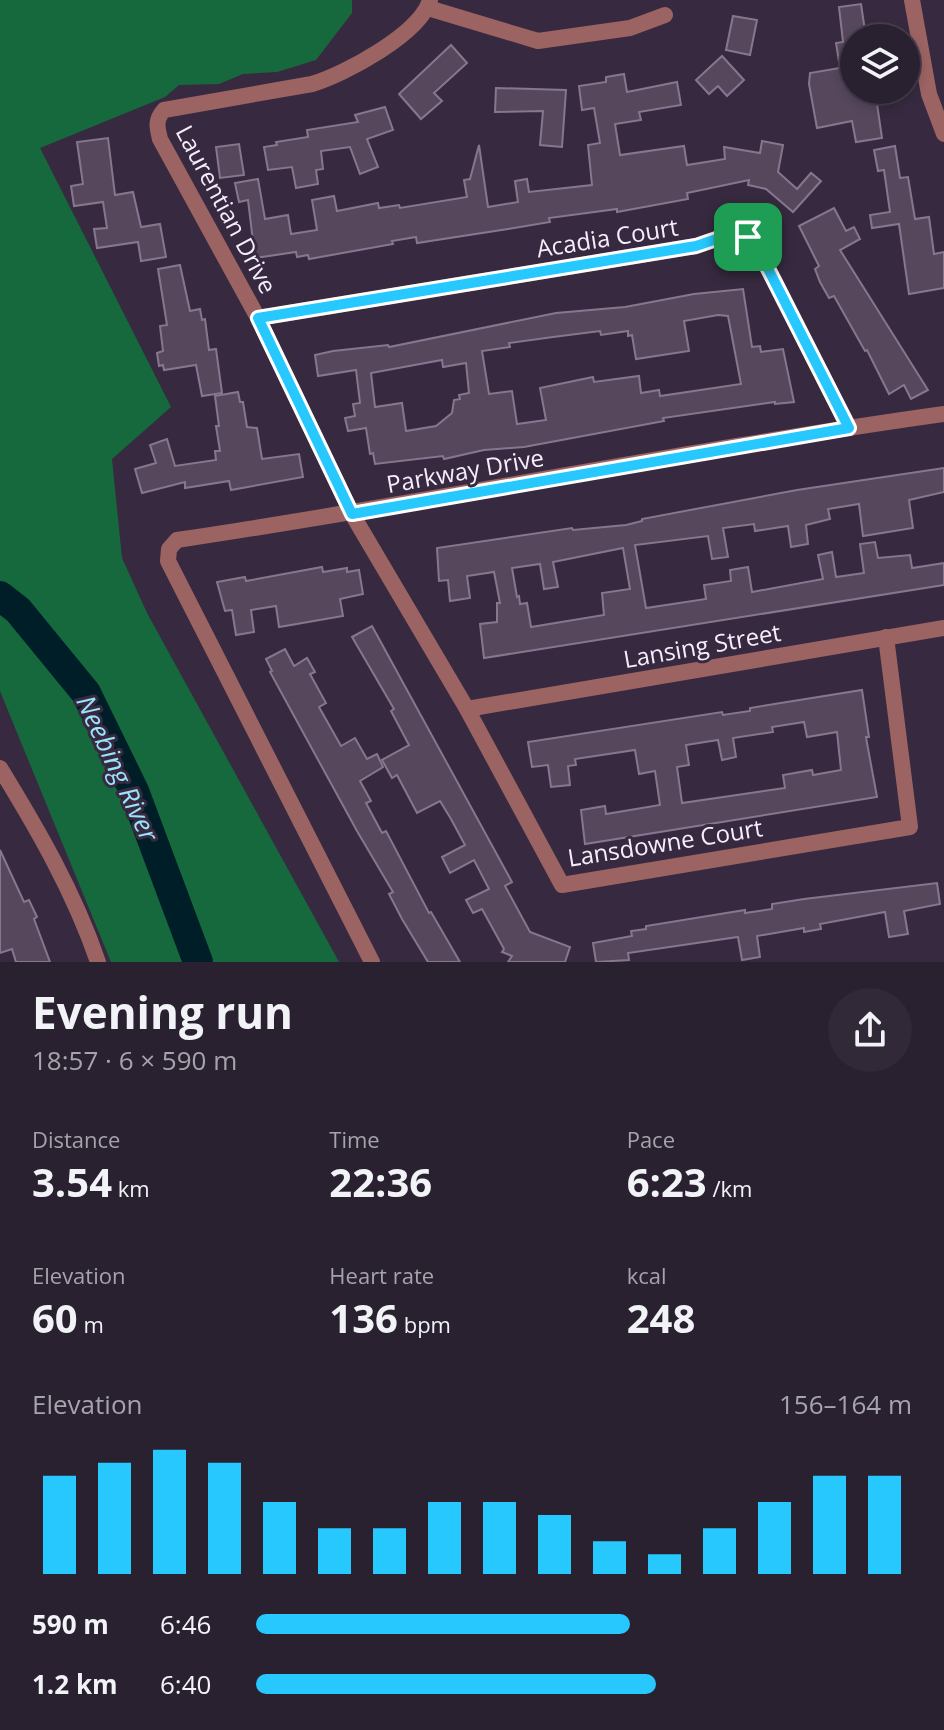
<!DOCTYPE html>
<html lang="en">
<head>
<meta charset="utf-8">
<style>
	:root { --surface:#292030; --page:#312838; --text:#f1f3f6; --muted:#a5a3ab; --line:#453e4c; --accent:#27c8fe }
	body { margin:0; font-family:"Open Sans",sans-serif; background:var(--page); color:var(--text); height:100vh; display:flex; flex-direction:column; font-size:30px; white-space:nowrap }
	* { box-sizing:border-box; margin:0 }
	p { font-size:26px; color:var(--muted) }
	.icon { flex:none; width:44px; height:44px; fill:none; stroke:currentColor; stroke-width:2; stroke-linecap:round; stroke-linejoin:round }
	.map { position:relative; height:962px; overflow:hidden }
	.drawer { display:flex; flex-direction:column; background:var(--surface); flex:1 }
	.drawer>* { flex:none }
	.buttons { position:absolute; left:840px; top:24px; display:grid; gap:16px }
	.buttons a { display:grid; place-items:center; width:80px; height:80px; border-radius:50%; background:var(--surface); box-shadow:0 4px 12px #0003,0 0 0 2px var(--line); font-size:40px }
	.pin { position:absolute; display:grid; place-items:center; width:68px; height:68px; color:#fff; margin:-34px; border-radius:16px; box-shadow:0 4px 12px #0006 }
	.round { display:grid; place-items:center; flex:none; width:84px; height:84px; border-radius:42px; background:var(--page) }
	.summary { display:flex; align-items:center; justify-content:space-between; height:136px; padding:0 32px }
	h1 { font-size:44px; font-weight:700; line-height:60px }
	.stats { display:grid; grid-template-columns:repeat(3,1fr); gap:12px; height:136px; padding:8px 32px }
	.stats div { display:grid; align-content:center }
	.stats b { font-size:40px; font-weight:700 }
	.stats small { font-size:22px; font-weight:400 }
	.stats p { font-size:22px }
	.chart { height:224px; padding:16px 32px }
	.chart p { display:flex; justify-content:space-between }
	.chart svg { width:100%; height:144px; margin-top:8px; stroke:var(--accent); stroke-width:6 }
	ul { padding:0 32px; list-style:none; font-size:26px }
	li { display:grid; grid-template-columns:128px 96px 1fr; align-items:center; height:60px }
	li i { height:20px; border-radius:10px; background:var(--accent) }
	.map>svg:first-child { display:block }
	.forest { fill:#16693d }
	.lines { fill:none; stroke-linecap:round; stroke-linejoin:round }
	.river { stroke:#001e27; stroke-width:30 }
	.building { fill:#56475d; stroke:#87768f; stroke-width:2; fill-rule:evenodd }
	.street { stroke:#9c6363; stroke-width:16 }
	.route-casing { stroke:#fff; stroke-width:16 }
	.route { stroke:#27c8fe; stroke-width:10 }
	.labels { text-anchor:middle; dominant-baseline:central; stroke-width:6; stroke-linejoin:round; paint-order:stroke }
	.street-label { font-size:24px; fill:#f6eefc; stroke:#372a40 }
	.water-label { font-size:26px; font-style:italic; fill:#9ae4fc; stroke:#372a40 }
</style>
</head>
<body>
<div class="map">
<svg width="944" height="962" viewBox="0 0 944 962">
	<rect width="100%" height="100%" fill="#372a40"/>
	<path class="forest" d="M0,0H352V13L316,60L277,72L243,74L219,84L179,85L165,97L40,148L171,407L112,459L122,558L147,613L339,962H111L0,691Z"/>
	<g class="lines">
		<path class="river" d="M0,596L18,610L86,693L134,791L198,962"/>
	</g>
	<g class="building">
		<path d="M861,4L865,31L854,33V90H875L882,138L856,142L852,121L817,128L809,84L810,73L840,68L836,43L843,42L839,7Z"/>
		<path d="M733,16L757,20L750,55L726,50Z"/>
		<path d="M451,45L467,63L434,93L442,101L421,119L399,94Z"/>
		<path d="M722,56L744,80L727,96L718,86L709,94L696,80Z"/>
		<path d="M624,74L627,92L677,82L681,105L639,112L641,120L615,124L620,155L684,146L687,165L725,159L724,147L760,153L762,141L783,145L778,172L797,189L811,173L821,181L793,212L766,189L748,185L749,180L687,193L688,199L617,212V209L549,218L550,222L508,229L417,243L416,237L392,241L393,244L309,259L308,255L297,257L296,252L255,258L248,200L239,202L235,183L258,179L265,219L288,215L291,234L317,230L312,200L334,196L337,211L378,203L379,208L399,205L400,208L467,197L464,180L470,179L479,145L488,207L518,202L515,181L527,179L529,192L592,185L588,145L600,143L594,108L582,110L579,86L606,82V77Z"/>
		<path d="M496,88L566,90L562,147L540,145L543,111L495,112Z"/>
		<path d="M385,107L393,130L367,139L378,167L360,174L350,147L321,151L323,169L316,170L318,184L296,188L292,167L268,170L264,147L277,145L276,142L308,137L307,130L358,122L355,115Z"/>
		<path d="M108,138L115,195L133,192L141,227L160,224L166,257L141,261L138,242L97,248L94,229L107,228L103,202L74,206L71,186L83,184L77,142Z"/>
		<path d="M239,144L244,175L220,178L216,147Z"/>
		<path d="M895,146L900,178L908,177L915,219L929,217L934,254L944,252V288L909,294L899,224L872,228L870,215L890,212L884,170L878,171L874,150Z"/>
		<path d="M834,208L846,231L854,227L860,239L840,250L928,390L911,399L904,385L889,394L867,350L865,351L834,296L829,298L820,282L815,269L819,266L799,226Z"/>
		<path d="M180,265L190,311L200,309L202,320L205,319L209,350L216,349L222,393L202,396L196,365L164,370L163,365L159,366L157,353L163,351L160,326L167,325L158,269Z"/>
		<path d="M743,289L752,347L760,346L761,352L783,349L794,402L775,404V402L663,418L664,421L524,447L484,450L444,459L443,456L375,464L373,453L370,454L366,428L348,431L345,418L355,416L353,404L360,403L356,370L318,376L315,355L333,351L388,345L389,347L556,313L625,307L694,294ZM718,315L728,316L741,384L660,396L659,390L641,393L639,376L594,382L593,377L540,388L546,420L517,424L512,391L489,394L482,351L510,347L509,343L553,337L600,331L601,335L628,331V336L632,335L636,359L689,351L684,321ZM442,360L443,367L466,363L469,393L459,395L460,399L454,400L452,413L436,426L406,431L402,403L375,407L371,373Z"/>
		<path d="M238,392L240,402H243L247,427L257,428L262,459L299,454L303,477L231,490L229,481L185,488V482L142,493L135,469L156,463L150,445L167,439L175,466L216,460L215,451H220L216,426H219L215,396Z"/>
		<path d="M944,468V492L909,500L913,528L863,536L859,504L828,509L830,519L806,525L808,544L791,547L788,526L755,531L754,524L723,528L728,557L712,559L708,536L635,545L646,608L706,599L704,585L731,581L730,570L748,567L752,592L823,579L818,555L832,552L836,577L864,573L860,544L875,542L878,558L910,555L912,568L944,563V585L484,658L480,624L497,622V603H500L494,572L467,576L470,598L450,601L448,580L439,581L437,548L572,528L573,530L626,525L642,521V519L797,490ZM623,548L630,589L602,593L604,615L531,627L527,603L520,604L519,596L517,597L512,568L540,564L544,589L558,587L553,562Z"/>
		<path d="M322,567L323,572L347,568V572L359,570L363,594L340,599L343,616L279,627L276,606L251,610L254,632L236,635L232,610L225,611L217,582L245,577L246,581Z"/>
		<path d="M372,626L512,882L505,886L530,932L570,947L565,962H508L512,956L502,952L504,949L482,909L473,913L466,900L489,889L474,860L450,873L442,857L465,845L451,819L440,801L417,813L397,775L392,778L382,760L409,745L391,711L394,709L352,637Z"/>
		<path d="M285,649L294,666L307,658L315,672L310,674L326,703L319,707L341,746L355,738L367,759L377,754L383,767L360,781L371,801L366,803L382,833L386,831L429,913L431,912L460,962H428L402,919L389,894L393,892L357,831L270,672L272,671L266,659Z"/>
		<path d="M862,690L869,737H866L867,743L877,797L585,844L581,810L605,806L606,814L660,805L655,771L639,774L635,750L575,759L576,765L568,766L570,785L551,787L548,765L532,767L528,742L722,712L723,715L750,711V708ZM804,722L807,737L837,732L841,770L813,775L812,770L783,775L785,788L682,803L677,767L689,765L686,745L718,740L722,760L736,757L733,738L773,732L772,727Z"/>
		<path d="M0,850L24,902L29,900L37,917L34,919L50,962H16L12,949L0,953Z"/>
		<path d="M937,883L940,904L904,911L908,934L889,937L885,912L820,924L821,929L804,932V928L757,936L760,957L742,960L738,937L628,953L629,960L596,962L593,943L632,936L631,931L646,929V926L745,910V913L772,909V904L804,899Z"/>
	</g>
	<g class="lines">
		<g class="street">
			<path d="M430,0C420,34 345,74 312,84L164,110C155,120 157,127 160,139L258,318L352,514L467,709L562,885L910,827L886,637"/>
			<path d="M912,0L929,94L944,134"/>
			<path d="M428,8L538,41L630,28L665,15"/>
			<path d="M258,318L696,246C724,237 738,224 759,251L849,428"/>
			<path d="M467,709L944,628"/>
			<path d="M0,768C38,830 74,892 98,962"/>
			<path d="M372,962L168,561L169,549L177,540C433,502 687,450 944,414"/>
		</g>
	</g>
	<g class="lines">
		<defs>
			<path id="route" d="M734,233L748,237L759,251L849,428L352,514L258,318L696,246Z"/>
		</defs>
		<use href="#route" class="route-casing"/>
		<use href="#route" class="route"/>
	</g>
	<g class="labels">
		<g class="street-label">
			<text transform="translate(227 209) rotate(62)">Laurentian Drive</text>
			<text transform="translate(607 237) rotate(-9)">Acadia Court</text>
			<text transform="translate(465 470) rotate(-10)">Parkway Drive</text>
			<text transform="translate(702 645) rotate(-10)">Lansing Street</text>
			<text transform="translate(665 842) rotate(-9)">Lansdowne Court</text>
		</g>
		<g class="water-label">
			<text transform="translate(118 768) rotate(65)">Neebing River</text>
		</g>
	</g>
</svg>
<div class="buttons">
<a><svg class="icon" aria-label="layers" viewBox="0 0 24 24"><path d="M12 4l9 5-9 5-9-5zM3 14l9 5 9-5"/></svg></a>
</div>
<div class="pin" style="left:748px;top:237px;background:#1e9e55"><svg class="icon" aria-label="arrive" viewBox="0 0 24 24"><path d="M6 21V4h12l-3 4 3 4H6"/></svg></div>
</div>
<section class="drawer">
<div class="summary"><div><h1>Evening run</h1><p>18:57 · 6 × 590 m</p></div><a class="round"><svg class="icon" aria-label="share" viewBox="0 0 24 24"><path d="M12 15V3M7 8l5-5 5 5M5 13v7h14v-7"/></svg></a></div>
<div class="stats">
<div><p>Distance</p><b>3.54<small> km</small></b></div>
<div><p>Time</p><b>22:36</b></div>
<div><p>Pace</p><b>6:23<small> /km</small></b></div>
</div>
<div class="stats">
<div><p>Elevation</p><b>60<small> m</small></b></div>
<div><p>Heart rate</p><b>136<small> bpm</small></b></div>
<div><p>kcal</p><b>248</b></div>
</div>
<div class="chart"><p><span>Elevation</span>156–164 m</p>
<svg viewBox="0 0 160 44" preserveAspectRatio="none"><path d="M5 44V14M15 44V10M25 44V6M35 44V10M45 44V22M55 44V30M65 44V30M75 44V22M85 44V22M95 44V26M105 44V34M115 44V38M125 44V30M135 44V22M145 44V14M155 44V14"/></svg>
</div>
<ul>
<li><b>590 m</b>6:46<i style="width:57%"></i></li>
<li><b>1.2 km</b>6:40<i style="width:61%"></i></li>
</ul>
</section>
</body>
</html>
